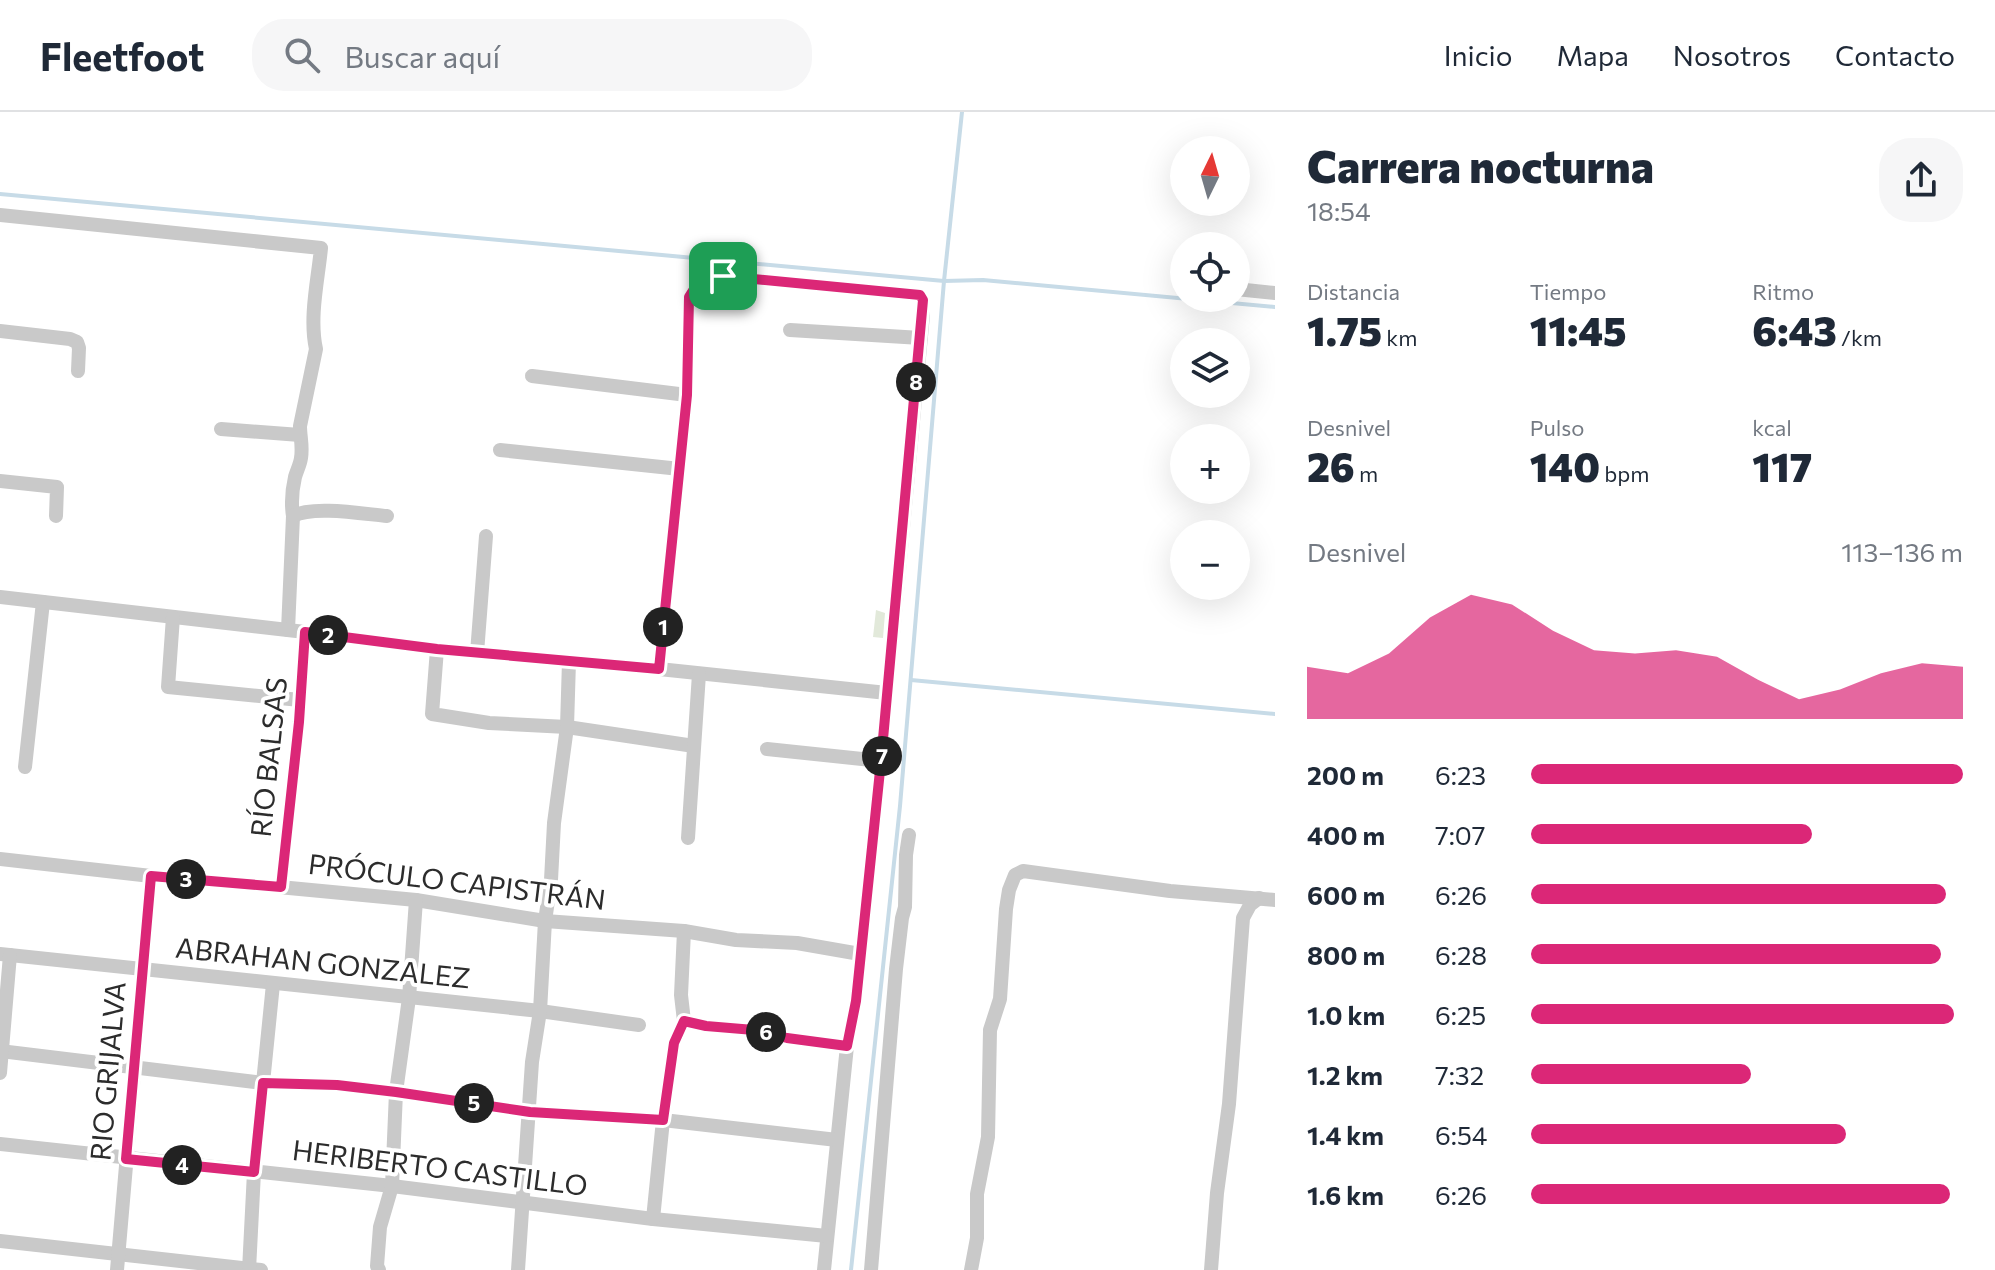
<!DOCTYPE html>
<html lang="es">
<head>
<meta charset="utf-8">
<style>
	:root { --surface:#fff; --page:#f6f6f7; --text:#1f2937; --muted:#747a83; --line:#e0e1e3; --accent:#db2777 }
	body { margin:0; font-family:Commissioner,sans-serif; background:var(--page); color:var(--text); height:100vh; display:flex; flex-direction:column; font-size:30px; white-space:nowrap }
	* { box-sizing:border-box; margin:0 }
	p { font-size:26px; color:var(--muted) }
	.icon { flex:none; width:44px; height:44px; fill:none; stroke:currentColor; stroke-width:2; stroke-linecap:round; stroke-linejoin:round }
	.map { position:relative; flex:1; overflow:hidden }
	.drawer { display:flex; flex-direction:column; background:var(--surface); width:720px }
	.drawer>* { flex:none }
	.needle { width:52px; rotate:5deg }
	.buttons { position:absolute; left:1170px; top:24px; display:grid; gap:16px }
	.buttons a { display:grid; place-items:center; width:80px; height:80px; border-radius:50%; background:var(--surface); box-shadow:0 8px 32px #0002; font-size:40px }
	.pin { position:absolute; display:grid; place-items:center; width:68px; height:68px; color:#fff; margin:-34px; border-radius:16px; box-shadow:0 4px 12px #0006 }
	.km { position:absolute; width:40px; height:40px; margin:-20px; border-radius:50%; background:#222; color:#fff; font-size:22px; line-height:40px; text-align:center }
	.round { display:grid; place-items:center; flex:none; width:84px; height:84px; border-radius:32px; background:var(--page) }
	.summary { display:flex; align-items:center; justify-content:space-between; height:136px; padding:0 32px }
	h1 { font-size:44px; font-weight:800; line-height:60px }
	.stats { display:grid; grid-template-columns:repeat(3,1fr); gap:12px; height:136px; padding:8px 32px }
	.stats div { display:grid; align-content:center }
	.stats b { font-size:40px; font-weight:800 }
	.stats small { font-size:22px; font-weight:400 }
	.stats p { font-size:22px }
	.chart { height:224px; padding:16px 32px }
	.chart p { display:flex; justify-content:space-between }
	.chart svg { width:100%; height:144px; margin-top:8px; fill:var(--accent); opacity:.7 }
	ul { padding:0 32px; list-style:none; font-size:26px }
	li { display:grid; grid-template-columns:128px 96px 1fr; align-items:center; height:60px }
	li i { height:20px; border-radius:10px; background:var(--accent) }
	header { display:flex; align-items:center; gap:48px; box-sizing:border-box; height:112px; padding:0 40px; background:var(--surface); border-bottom:2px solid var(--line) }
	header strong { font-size:38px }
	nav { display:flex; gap:44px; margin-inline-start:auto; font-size:28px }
	.search { width:560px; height:72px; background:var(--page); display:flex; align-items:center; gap:20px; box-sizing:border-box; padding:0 28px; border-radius:32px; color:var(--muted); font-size:30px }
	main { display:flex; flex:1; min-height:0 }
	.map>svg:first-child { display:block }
	.green { fill:#e2e9da }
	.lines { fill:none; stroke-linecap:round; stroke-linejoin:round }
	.stream { stroke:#c7dbe7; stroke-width:4 }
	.minor { stroke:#c9c9c9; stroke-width:14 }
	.route-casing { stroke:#fff; stroke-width:16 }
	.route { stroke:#db2777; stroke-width:10 }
	.labels { text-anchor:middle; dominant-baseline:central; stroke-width:8; stroke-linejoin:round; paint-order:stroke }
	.street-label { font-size:28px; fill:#2c2c2c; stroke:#fff }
</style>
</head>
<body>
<header>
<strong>Fleetfoot</strong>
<div class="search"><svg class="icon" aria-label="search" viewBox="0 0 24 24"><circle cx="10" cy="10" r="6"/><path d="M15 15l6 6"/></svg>Buscar aquí</div>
<nav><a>Inicio</a><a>Mapa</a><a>Nosotros</a><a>Contacto</a></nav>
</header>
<main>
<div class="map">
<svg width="1275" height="1158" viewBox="0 0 1275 1158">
	<rect width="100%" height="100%" fill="#fff"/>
	<path class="green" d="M876,498L885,501L883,526L873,525Z"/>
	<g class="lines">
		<g class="stream">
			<path d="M0,82L944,169L983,168L1275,195"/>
			<path d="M911,568L1275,602"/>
			<path d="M851,1158L900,694L944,169L962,0"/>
		</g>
		<g class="minor">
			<path d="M0,103L321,136C318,168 309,205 316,237L300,314C300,325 303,334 301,346C300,353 297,358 295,365C292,378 291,391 293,404L288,518"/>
			<path d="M1236,177L1275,181"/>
			<path d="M790,218L921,226"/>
			<path d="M0,219L70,227L77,230L79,236L78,259"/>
			<path d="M532,264L687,283"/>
			<path d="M221,317L300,323"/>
			<path d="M500,338L680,357"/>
			<path d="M0,369L57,375L56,404"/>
			<path d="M293,404C313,393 364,402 387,404"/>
			<path d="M0,485L305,520L437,537L659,557L887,581"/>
			<path d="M173,505L168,575L300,588"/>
			<path d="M437,537L432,602L489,611L567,615L694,634"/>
			<path d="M477,541L486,424"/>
			<path d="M659,557L687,283L689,185C700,167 703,166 723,164L920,183L923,188V203L881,649L856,889L847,934L824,1158"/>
			<path d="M767,637L881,649"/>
			<path d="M25,655L43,490"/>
			<path d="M688,726L699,562"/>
			<path d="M0,747L151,764L226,770L416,788L545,809L684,819L736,828L797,831L860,842"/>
			<path d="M281,775L299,610L305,520"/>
			<path d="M0,842L540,899L639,913"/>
			<path d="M684,909L706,914L754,918L787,926L847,934"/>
			<path d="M0,939L263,971L337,973L396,980L530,1000L663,1008L837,1028"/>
			<path d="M0,961L10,843"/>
			<path d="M0,1032L392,1074L653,1107L827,1124"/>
			<path d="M653,1107L663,1008L674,931L684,909L681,883L684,819"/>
			<path d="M0,1129L261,1158"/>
			<path d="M117,1158L151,764"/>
			<path d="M249,1158L254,1060L273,872"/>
			<path d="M379,1158L377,1154L380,1115L392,1074L396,980L409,886L416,788"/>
			<path d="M518,1158L532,950L540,899L545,809L551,768L554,711L567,615L569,549"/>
			<path d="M871,1158L896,857L902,806L905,795L906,743L909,723"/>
			<path d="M971,1158L977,1126V1082L988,1025L990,918L1000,887L1006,797L1009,778L1015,763L1023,759L1170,779L1275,788"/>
			<path d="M1211,1158L1217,1081L1229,992L1243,806L1250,793L1259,786"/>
		</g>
	</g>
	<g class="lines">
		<defs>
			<path id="route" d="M723,164L920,183L923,188L881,649L856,889L847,934L787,926L754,918L706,914L684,909L674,931L663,1008L530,1000L396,980L337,973L263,971L254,1060L126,1047L151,764L281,775L299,610L305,520L437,537L659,557L687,283L689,185C699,168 704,166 723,164Z"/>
		</defs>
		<use href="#route" class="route-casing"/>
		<use href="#route" class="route"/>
	</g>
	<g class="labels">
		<g class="street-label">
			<text transform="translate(268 645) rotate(-84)">RÍO BALSAS</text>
			<text transform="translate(457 769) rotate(7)">PRÓCULO CAPISTRÁN</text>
			<text transform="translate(323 850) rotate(6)">ABRAHAN GONZALEZ</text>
			<text transform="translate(107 959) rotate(-85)">RIO GRIJALVA</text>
			<text transform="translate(440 1055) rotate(7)">HERIBERTO CASTILLO</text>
		</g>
	</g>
</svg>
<div class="buttons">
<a><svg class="needle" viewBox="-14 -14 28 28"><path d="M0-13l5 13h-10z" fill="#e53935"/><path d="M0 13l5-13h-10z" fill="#747a83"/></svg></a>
<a><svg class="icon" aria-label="locate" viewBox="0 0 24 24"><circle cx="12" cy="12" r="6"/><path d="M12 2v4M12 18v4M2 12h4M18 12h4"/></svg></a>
<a><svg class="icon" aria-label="layers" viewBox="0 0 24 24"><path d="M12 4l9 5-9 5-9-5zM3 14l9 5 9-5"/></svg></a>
<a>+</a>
<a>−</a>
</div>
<div class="pin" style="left:723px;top:164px;background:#1e9e55"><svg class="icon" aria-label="arrive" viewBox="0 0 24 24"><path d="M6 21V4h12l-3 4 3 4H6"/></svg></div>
<b class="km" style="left:663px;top:515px">1</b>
<b class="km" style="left:328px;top:523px">2</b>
<b class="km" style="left:186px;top:767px">3</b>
<b class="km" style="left:182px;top:1053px">4</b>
<b class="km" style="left:474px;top:991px">5</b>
<b class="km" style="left:766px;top:920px">6</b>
<b class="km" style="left:882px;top:644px">7</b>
<b class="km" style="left:916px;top:270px">8</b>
</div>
<section class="drawer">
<div class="summary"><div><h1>Carrera nocturna</h1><p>18:54</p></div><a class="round"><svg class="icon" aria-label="share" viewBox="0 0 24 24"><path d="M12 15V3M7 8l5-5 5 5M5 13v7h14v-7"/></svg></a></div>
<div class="stats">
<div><p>Distancia</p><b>1.75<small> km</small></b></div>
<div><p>Tiempo</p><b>11:45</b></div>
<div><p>Ritmo</p><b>6:43<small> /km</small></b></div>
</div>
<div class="stats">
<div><p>Desnivel</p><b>26<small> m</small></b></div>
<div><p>Pulso</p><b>140<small> bpm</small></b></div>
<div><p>kcal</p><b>117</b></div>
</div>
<div class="chart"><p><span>Desnivel</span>113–136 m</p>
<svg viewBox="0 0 160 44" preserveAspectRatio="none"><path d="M0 44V28L10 30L20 24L30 13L40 6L50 9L60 17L70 23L80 24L90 23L100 25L110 32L120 38L130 35L140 30L150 27L160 28V44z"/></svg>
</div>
<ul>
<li><b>200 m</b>6:23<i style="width:100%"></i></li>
<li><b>400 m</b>7:07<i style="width:65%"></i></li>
<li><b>600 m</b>6:26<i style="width:96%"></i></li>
<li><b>800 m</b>6:28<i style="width:95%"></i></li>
<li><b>1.0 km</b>6:25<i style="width:98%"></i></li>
<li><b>1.2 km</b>7:32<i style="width:51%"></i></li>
<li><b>1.4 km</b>6:54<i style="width:73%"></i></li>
<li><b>1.6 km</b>6:26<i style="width:97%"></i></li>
</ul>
</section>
</main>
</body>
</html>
